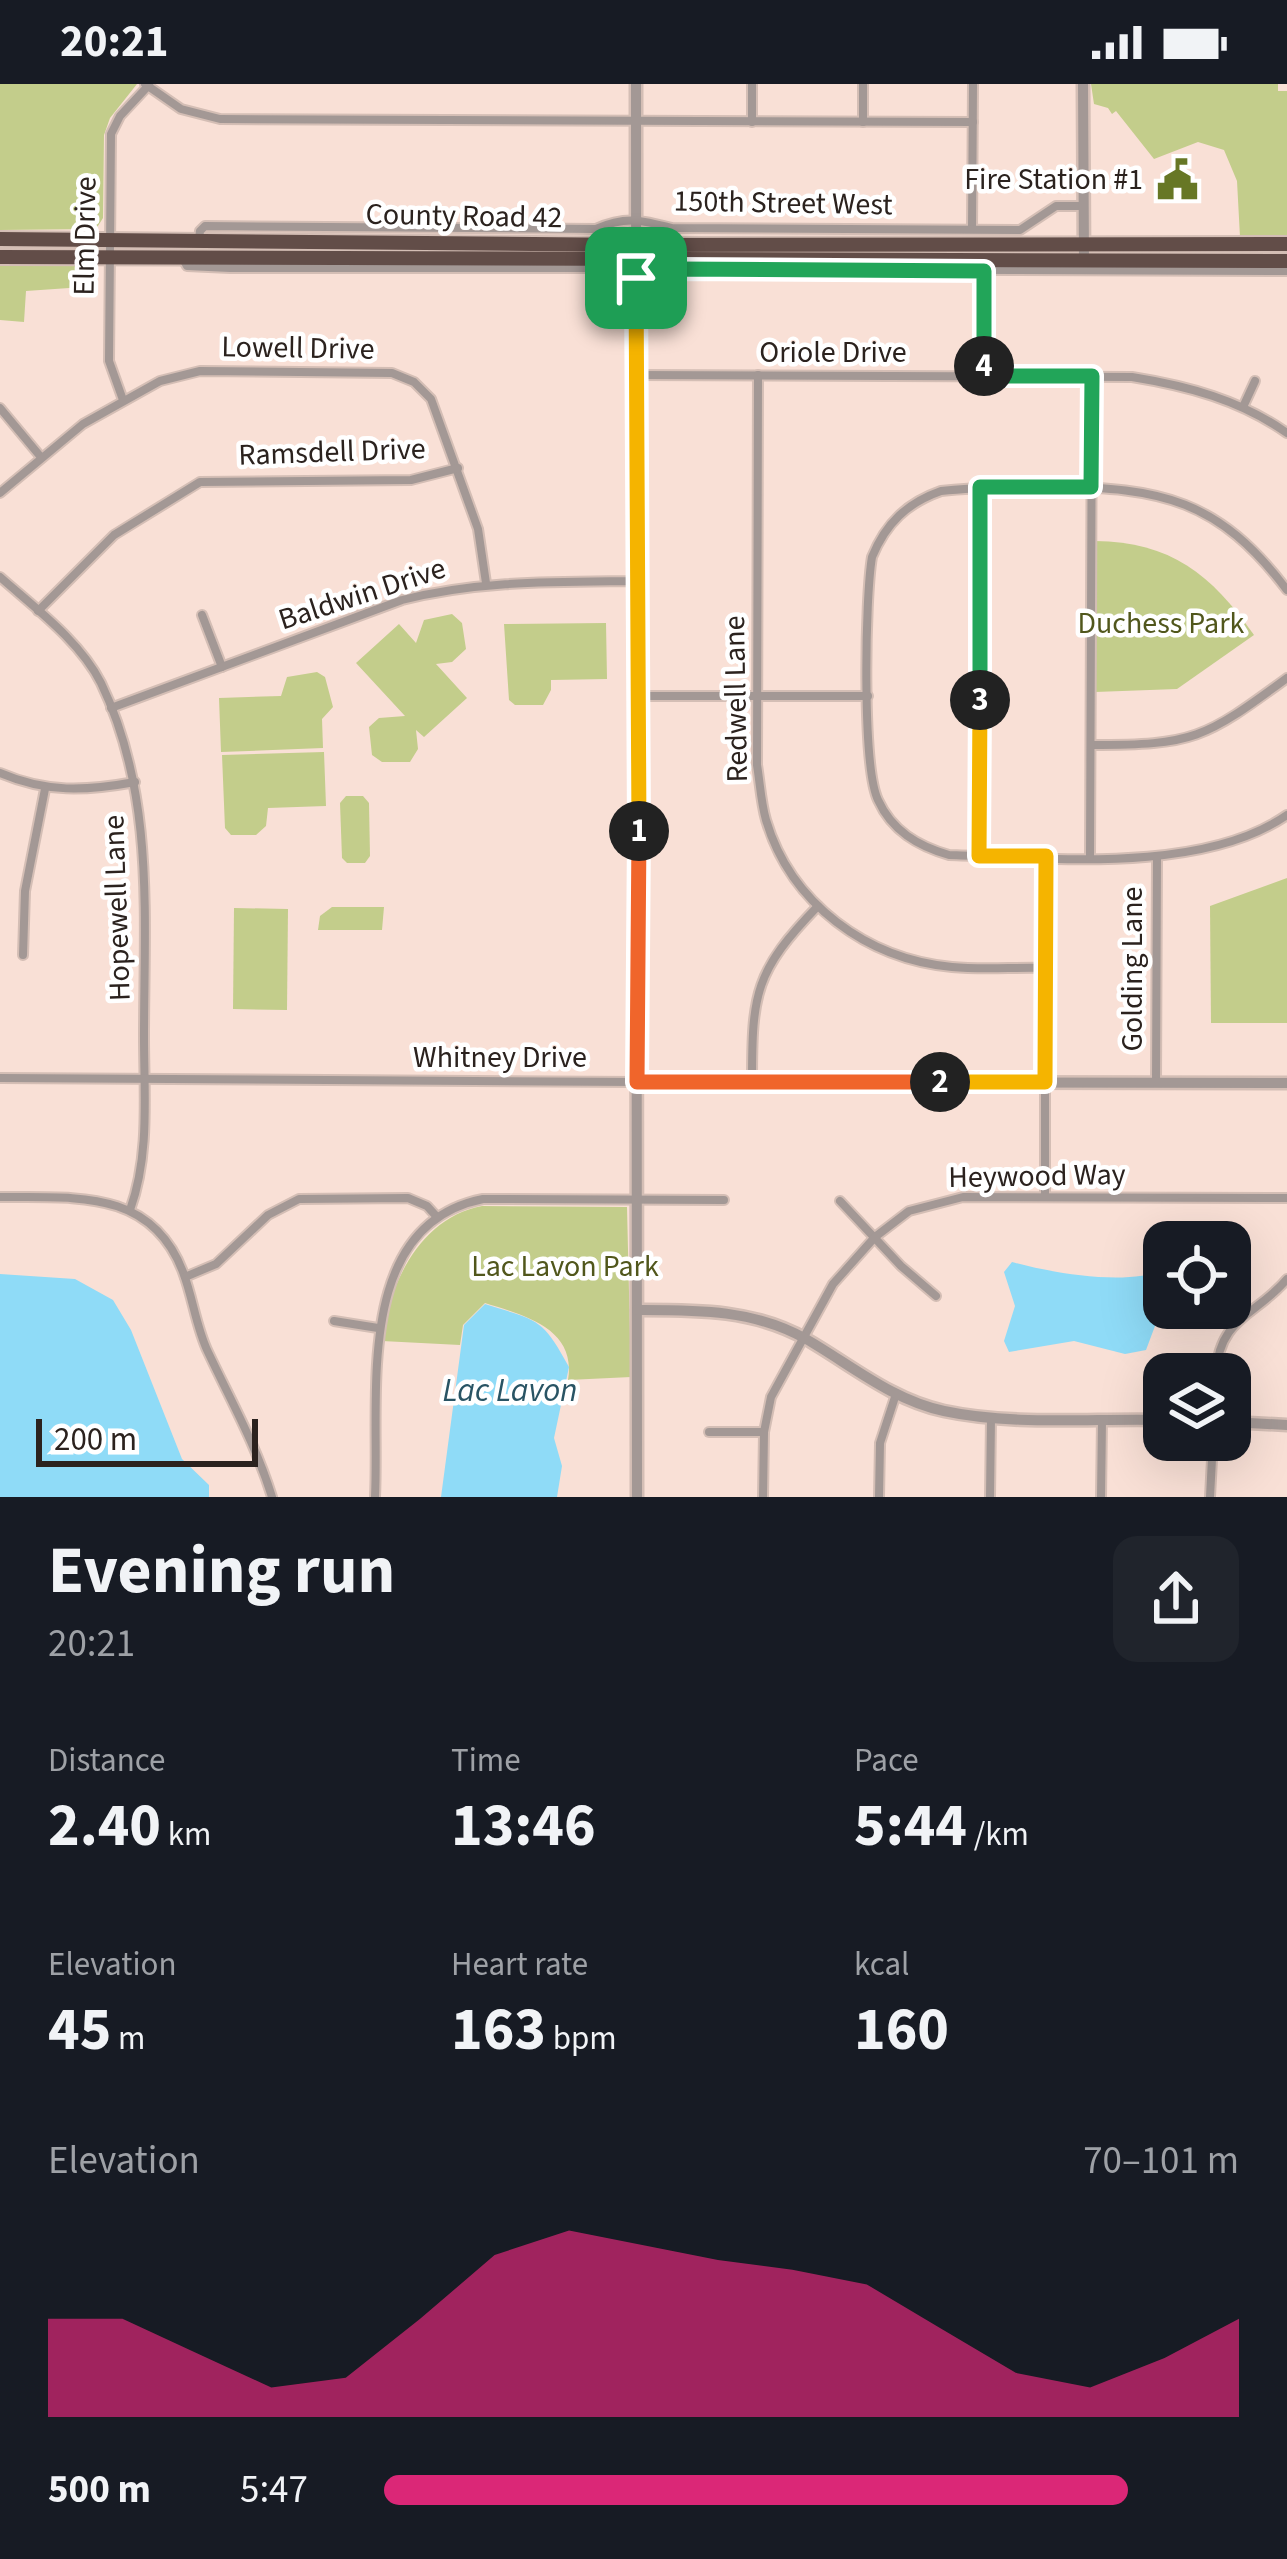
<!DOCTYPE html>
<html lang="en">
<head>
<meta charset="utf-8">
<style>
	:root { --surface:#171b24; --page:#20242c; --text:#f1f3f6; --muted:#9ea1a6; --accent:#db2777 }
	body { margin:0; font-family:"Source Sans 3",sans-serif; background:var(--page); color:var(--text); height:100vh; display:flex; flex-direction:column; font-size:45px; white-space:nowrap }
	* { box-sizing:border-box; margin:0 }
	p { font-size:39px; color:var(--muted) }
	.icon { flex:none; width:66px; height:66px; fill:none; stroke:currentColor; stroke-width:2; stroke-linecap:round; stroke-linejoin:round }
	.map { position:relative; height:1413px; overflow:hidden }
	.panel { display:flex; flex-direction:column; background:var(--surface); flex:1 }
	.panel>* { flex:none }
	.controls { position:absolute; left:1143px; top:1137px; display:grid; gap:24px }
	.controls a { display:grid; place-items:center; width:108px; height:108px; border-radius:24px; background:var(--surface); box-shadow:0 12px 48px #0002; font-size:60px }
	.scale { position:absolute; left:36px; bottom:30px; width:222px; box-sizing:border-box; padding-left:12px; border:6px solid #2b221e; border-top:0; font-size:33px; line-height:42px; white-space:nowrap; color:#2b221e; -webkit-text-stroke:9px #fff; paint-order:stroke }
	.pin { position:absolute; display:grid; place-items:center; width:102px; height:102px; color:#fff; margin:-51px; border-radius:24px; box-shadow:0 6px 18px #0006 }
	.km { position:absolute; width:60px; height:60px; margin:-30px; border-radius:50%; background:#222; color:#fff; font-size:33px; line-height:60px; text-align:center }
	.round { display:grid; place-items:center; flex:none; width:126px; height:126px; border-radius:24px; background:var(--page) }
	.headline { display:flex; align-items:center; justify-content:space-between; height:204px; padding:0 48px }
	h1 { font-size:66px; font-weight:700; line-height:90px }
	.figures { display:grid; grid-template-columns:repeat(3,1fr); gap:18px; height:204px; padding:12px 48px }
	.figures div { display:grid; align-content:center }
	.figures b { font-size:60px; font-weight:700 }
	.figures small { font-size:33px; font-weight:400 }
	.figures p { font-size:33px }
	.chart { height:336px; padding:24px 48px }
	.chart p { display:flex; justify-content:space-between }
	.chart svg { width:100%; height:216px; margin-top:12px; fill:var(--accent); opacity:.7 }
	ul { padding:0 48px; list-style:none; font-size:39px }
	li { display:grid; grid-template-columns:192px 144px 1fr; align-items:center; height:90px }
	li i { height:30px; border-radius:15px; background:var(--accent) }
	.status { display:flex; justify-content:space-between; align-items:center; height:84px; padding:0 60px; background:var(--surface); direction:ltr }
	.status svg { height:33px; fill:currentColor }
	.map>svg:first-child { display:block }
	.green { fill:#c3cd8b }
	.water { fill:#8fdbf7 }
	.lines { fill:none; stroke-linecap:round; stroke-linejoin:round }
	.minor-casing { stroke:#d4beb5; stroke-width:12 }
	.tertiary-casing { stroke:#d4beb5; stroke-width:15 }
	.trunk-casing { stroke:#d4beb5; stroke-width:18 }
	.minor { stroke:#a39895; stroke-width:8 }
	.tertiary { stroke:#a39895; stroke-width:10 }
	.trunk { stroke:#624d48; stroke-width:14 }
	.split-1-casing { stroke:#fff; stroke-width:24 }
	.split-2-casing { stroke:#fff; stroke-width:24 }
	.split-3-casing { stroke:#fff; stroke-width:24 }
	.split-4-casing { stroke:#fff; stroke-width:24 }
	.split-5-casing { stroke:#fff; stroke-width:24 }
	.split-1 { stroke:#f5b400; stroke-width:15 }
	.split-2 { stroke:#f0652b; stroke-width:15 }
	.split-3 { stroke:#f5b400; stroke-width:15 }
	.split-4 { stroke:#22a559; stroke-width:15 }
	.split-5 { stroke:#22a559; stroke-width:15 }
	.labels { text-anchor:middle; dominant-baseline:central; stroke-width:9; stroke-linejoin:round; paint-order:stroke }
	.poi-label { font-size:30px; fill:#2b221e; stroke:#fff; text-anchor:end }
	.street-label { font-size:30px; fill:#2b221e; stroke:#fff }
	.park-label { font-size:30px; fill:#51571c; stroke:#fff }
	.water-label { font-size:33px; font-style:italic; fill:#295464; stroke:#fff }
</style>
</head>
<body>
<div class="status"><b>20:21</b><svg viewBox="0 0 49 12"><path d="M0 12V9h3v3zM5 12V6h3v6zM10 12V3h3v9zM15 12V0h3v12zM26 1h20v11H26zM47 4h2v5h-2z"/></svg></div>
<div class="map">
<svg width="1287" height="1413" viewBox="0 0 1287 1413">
	<rect width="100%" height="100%" fill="#f9e0d6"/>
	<g class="green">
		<path d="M0,0H137L110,34L104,51L103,134L96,145L0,146Z"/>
		<path d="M1091,0H1278V7H1287V153H1240L1237,97L1224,66L1198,58L1154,75L1116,27L1112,30L1108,24L1094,20Z"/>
		<path d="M96,177L98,202L26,207L24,238L0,236V178Z"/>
		<path d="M1095,457C1171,458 1211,490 1254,551L1177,605L1095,608Z"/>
		<path d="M452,530L462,539L466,565L452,578L436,580L467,614L424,653L416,646L418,665L410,678H382L372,671L369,643L379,634L405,632L356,579L399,540L416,559L424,536Z"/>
		<path d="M606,539L607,595L551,596V606L543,621H515L509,616L504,540Z"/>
		<path d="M317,588L325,593L333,623L322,635L323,664L221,668L219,614L281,612L287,593Z"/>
		<path d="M324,668L326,722L268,724L266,742L256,751H231L225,744L222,671Z"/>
		<path d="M346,712H363L369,719L370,772L365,779H347L342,774L340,719Z"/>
		<path d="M1287,794V939H1211L1210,822Z"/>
		<path d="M384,823L382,846H318L320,832L332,823Z"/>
		<path d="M234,824L288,825L287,926L233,925Z"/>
		<path d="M482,1122L627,1123L631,1293L568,1296C577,1244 523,1231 485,1219L463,1241L460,1261L382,1257C388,1200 421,1133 482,1122Z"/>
	</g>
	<g class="water">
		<path d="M1012,1178C1051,1189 1126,1202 1164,1186V1218L1146,1266L1125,1270L1074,1257L1009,1268L1004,1257L1015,1222L1004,1188Z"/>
		<path d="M0,1190L75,1195L113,1216L131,1246L182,1375L209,1401V1413H0Z"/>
		<path d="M485,1220C538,1237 542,1233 569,1283L554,1354L562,1382L557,1413H441L464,1241Z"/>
	</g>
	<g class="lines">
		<defs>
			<g id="minor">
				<path d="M145,0L181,25L220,35L973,38"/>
				<path d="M752,38V0"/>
				<path d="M863,38V0"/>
				<path d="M972,145L973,0"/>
				<path d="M199,155L200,147L205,142L596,145C625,132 642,136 672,144L1020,146L1056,122H1083"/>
				<path d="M183,175L187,182L230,184H593L624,195H651L675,185L1287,187"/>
				<path d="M984,183V292"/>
				<path d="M635,291L1132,293C1188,302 1240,316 1287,349"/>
				<path d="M758,291L757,681C760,699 761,719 766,736C791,820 867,875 952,883C983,886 1015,883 1045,884"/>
				<path d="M123,316L109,277L111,50L120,32L149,1"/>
				<path d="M1243,323L1255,297"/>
				<path d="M0,324L40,372"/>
				<path d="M0,409L83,340L160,297L200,287L392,289L414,298L431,315L478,445L486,499"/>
				<path d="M0,493C35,524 80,557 101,599C155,711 144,833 144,953C144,1010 150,1071 130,1126"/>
				<path d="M1287,506C1219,416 1161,403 1053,403C1015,403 979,403 941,407C907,419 886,439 872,473C865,514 862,682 878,716C892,747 918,762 949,771C1050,774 1202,790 1287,731"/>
				<path d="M38,527L114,451L200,398L411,396L458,384"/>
				<path d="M202,531L222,583"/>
				<path d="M639,612H868"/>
				<path d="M111,624L402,516C480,496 558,498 639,497"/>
				<path d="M1091,661C1194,661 1204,655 1287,594"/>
				<path d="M0,689C46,709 86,707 135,698"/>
				<path d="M979,772L980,403"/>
				<path d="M1090,773L1092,292"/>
				<path d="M23,871L25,807L45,705"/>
				<path d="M0,994L637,998"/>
				<path d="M752,998C752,909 755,887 818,822"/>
				<path d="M1156,998L1157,773"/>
				<path d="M0,1113C74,1114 151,1104 183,1188C193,1214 196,1243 208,1268C231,1317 256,1361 272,1413"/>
				<path d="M1045,1113V772"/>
				<path d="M840,1117L901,1182L936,1212"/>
				<path d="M185,1193L216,1180L268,1131L299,1115L408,1114L427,1122L437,1133"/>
				<path d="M334,1237L378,1244"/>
				<path d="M1216,1290C1219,1233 1256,1232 1287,1195"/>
				<path d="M709,1348H764"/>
				<path d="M375,1413C380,1315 352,1141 483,1115L724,1116"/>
				<path d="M763,1413L764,1348L771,1313L833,1200L875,1153L909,1127L963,1113L1287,1114"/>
				<path d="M879,1413L880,1359L896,1310"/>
				<path d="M990,1413L991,1334"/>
				<path d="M1101,1413L1102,1336"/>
				<path d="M1210,1413L1213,1356"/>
			</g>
			<g id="tertiary">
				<path d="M636,0L637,1413"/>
				<path d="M1083,0L1084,175"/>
				<path d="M637,998L1287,999"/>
				<path d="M637,1226C696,1226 753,1225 806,1255C851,1281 892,1316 944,1327C1014,1342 1093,1334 1164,1336"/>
				<path d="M1230,1338L1287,1341"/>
			</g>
			<g id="trunk">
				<path d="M0,155L635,161L1287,160"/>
				<path d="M0,173L1287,177"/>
			</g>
		</defs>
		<use href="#minor" class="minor-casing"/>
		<use href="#tertiary" class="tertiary-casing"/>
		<use href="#trunk" class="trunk-casing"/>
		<use href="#minor" class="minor"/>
		<use href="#tertiary" class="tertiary"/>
		<use href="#trunk" class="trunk"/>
	</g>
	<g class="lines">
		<defs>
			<path id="split-1" d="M636,194L639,747"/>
			<path id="split-2" d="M639,747L637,998H940"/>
			<path id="split-3" d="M940,998H1045L1046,772H979L980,616"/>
			<path id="split-4" d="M980,616V403H1091L1092,292H984V282"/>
			<path id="split-5" d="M636,194L651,195L675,185L984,187V282"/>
		</defs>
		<use href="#split-1" class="split-1-casing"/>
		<use href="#split-2" class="split-2-casing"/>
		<use href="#split-3" class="split-3-casing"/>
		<use href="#split-4" class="split-4-casing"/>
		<use href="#split-5" class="split-5-casing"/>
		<use href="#split-1" class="split-1"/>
		<use href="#split-2" class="split-2"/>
		<use href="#split-3" class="split-3"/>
		<use href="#split-4" class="split-4"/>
		<use href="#split-5" class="split-5"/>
	</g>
	<defs>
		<symbol id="civic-bare" viewBox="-9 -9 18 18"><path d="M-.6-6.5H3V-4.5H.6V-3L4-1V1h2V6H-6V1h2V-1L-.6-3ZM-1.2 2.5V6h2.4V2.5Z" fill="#677725" stroke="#fff" stroke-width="2.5" paint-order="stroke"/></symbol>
	</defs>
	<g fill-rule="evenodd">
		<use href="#civic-bare" x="1148" y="66" width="59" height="59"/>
	</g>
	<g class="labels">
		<g class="poi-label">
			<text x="1143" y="95">Fire Station #1</text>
		</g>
		<g class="street-label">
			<text transform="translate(783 119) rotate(1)">150th Street West</text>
			<text transform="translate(464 132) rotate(1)">County Road 42</text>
			<text transform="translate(85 152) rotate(-89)">Elm Drive</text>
			<text transform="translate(298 264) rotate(1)">Lowell Drive</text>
			<text x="833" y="268">Oriole Drive</text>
			<text transform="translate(332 368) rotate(-2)">Ramsdell Drive</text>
			<text transform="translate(362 510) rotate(-18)">Baldwin Drive</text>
			<text transform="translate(736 615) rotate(-91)">Redwell Lane</text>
			<text transform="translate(117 824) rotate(-92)">Hopewell Lane</text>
			<text transform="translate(1132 885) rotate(-90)">Golding Lane</text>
			<text x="500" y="973">Whitney Drive</text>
			<text transform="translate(1037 1092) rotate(-1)">Heywood Way</text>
		</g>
		<g class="park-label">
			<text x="1161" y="539">Duchess Park</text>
			<text x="565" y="1182">Lac Lavon Park</text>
		</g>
		<g class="water-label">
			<text x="510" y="1306">Lac Lavon</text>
		</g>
	</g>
</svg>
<div class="controls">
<a><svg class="icon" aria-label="locate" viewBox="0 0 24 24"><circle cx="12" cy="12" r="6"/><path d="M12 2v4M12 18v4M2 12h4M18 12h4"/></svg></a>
<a><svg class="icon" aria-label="layers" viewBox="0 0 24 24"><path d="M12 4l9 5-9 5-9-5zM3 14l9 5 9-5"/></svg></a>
</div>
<div class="scale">200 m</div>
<div class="pin" style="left:636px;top:194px;background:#1e9e55"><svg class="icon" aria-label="arrive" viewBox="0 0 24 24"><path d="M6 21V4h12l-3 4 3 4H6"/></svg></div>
<b class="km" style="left:639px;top:747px">1</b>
<b class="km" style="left:940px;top:998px">2</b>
<b class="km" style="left:980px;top:616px">3</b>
<b class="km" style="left:984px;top:282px">4</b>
</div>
<section class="panel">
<div class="headline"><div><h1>Evening run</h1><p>20:21</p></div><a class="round"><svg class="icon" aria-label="share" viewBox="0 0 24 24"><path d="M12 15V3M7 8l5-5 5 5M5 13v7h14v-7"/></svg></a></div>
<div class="figures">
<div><p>Distance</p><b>2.40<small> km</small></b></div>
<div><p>Time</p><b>13:46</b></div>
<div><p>Pace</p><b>5:44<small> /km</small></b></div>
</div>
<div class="figures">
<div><p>Elevation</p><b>45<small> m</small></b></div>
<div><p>Heart rate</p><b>163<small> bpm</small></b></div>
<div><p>kcal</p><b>160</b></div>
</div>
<div class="chart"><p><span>Elevation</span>70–101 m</p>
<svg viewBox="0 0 160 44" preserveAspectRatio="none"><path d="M0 44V24L10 24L20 31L30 38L40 36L50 24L60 11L70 6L80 9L90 12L100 14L110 17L120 26L130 35L140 38L150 32L160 24V44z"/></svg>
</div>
<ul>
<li><b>500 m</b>5:47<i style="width:87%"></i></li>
</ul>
</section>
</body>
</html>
